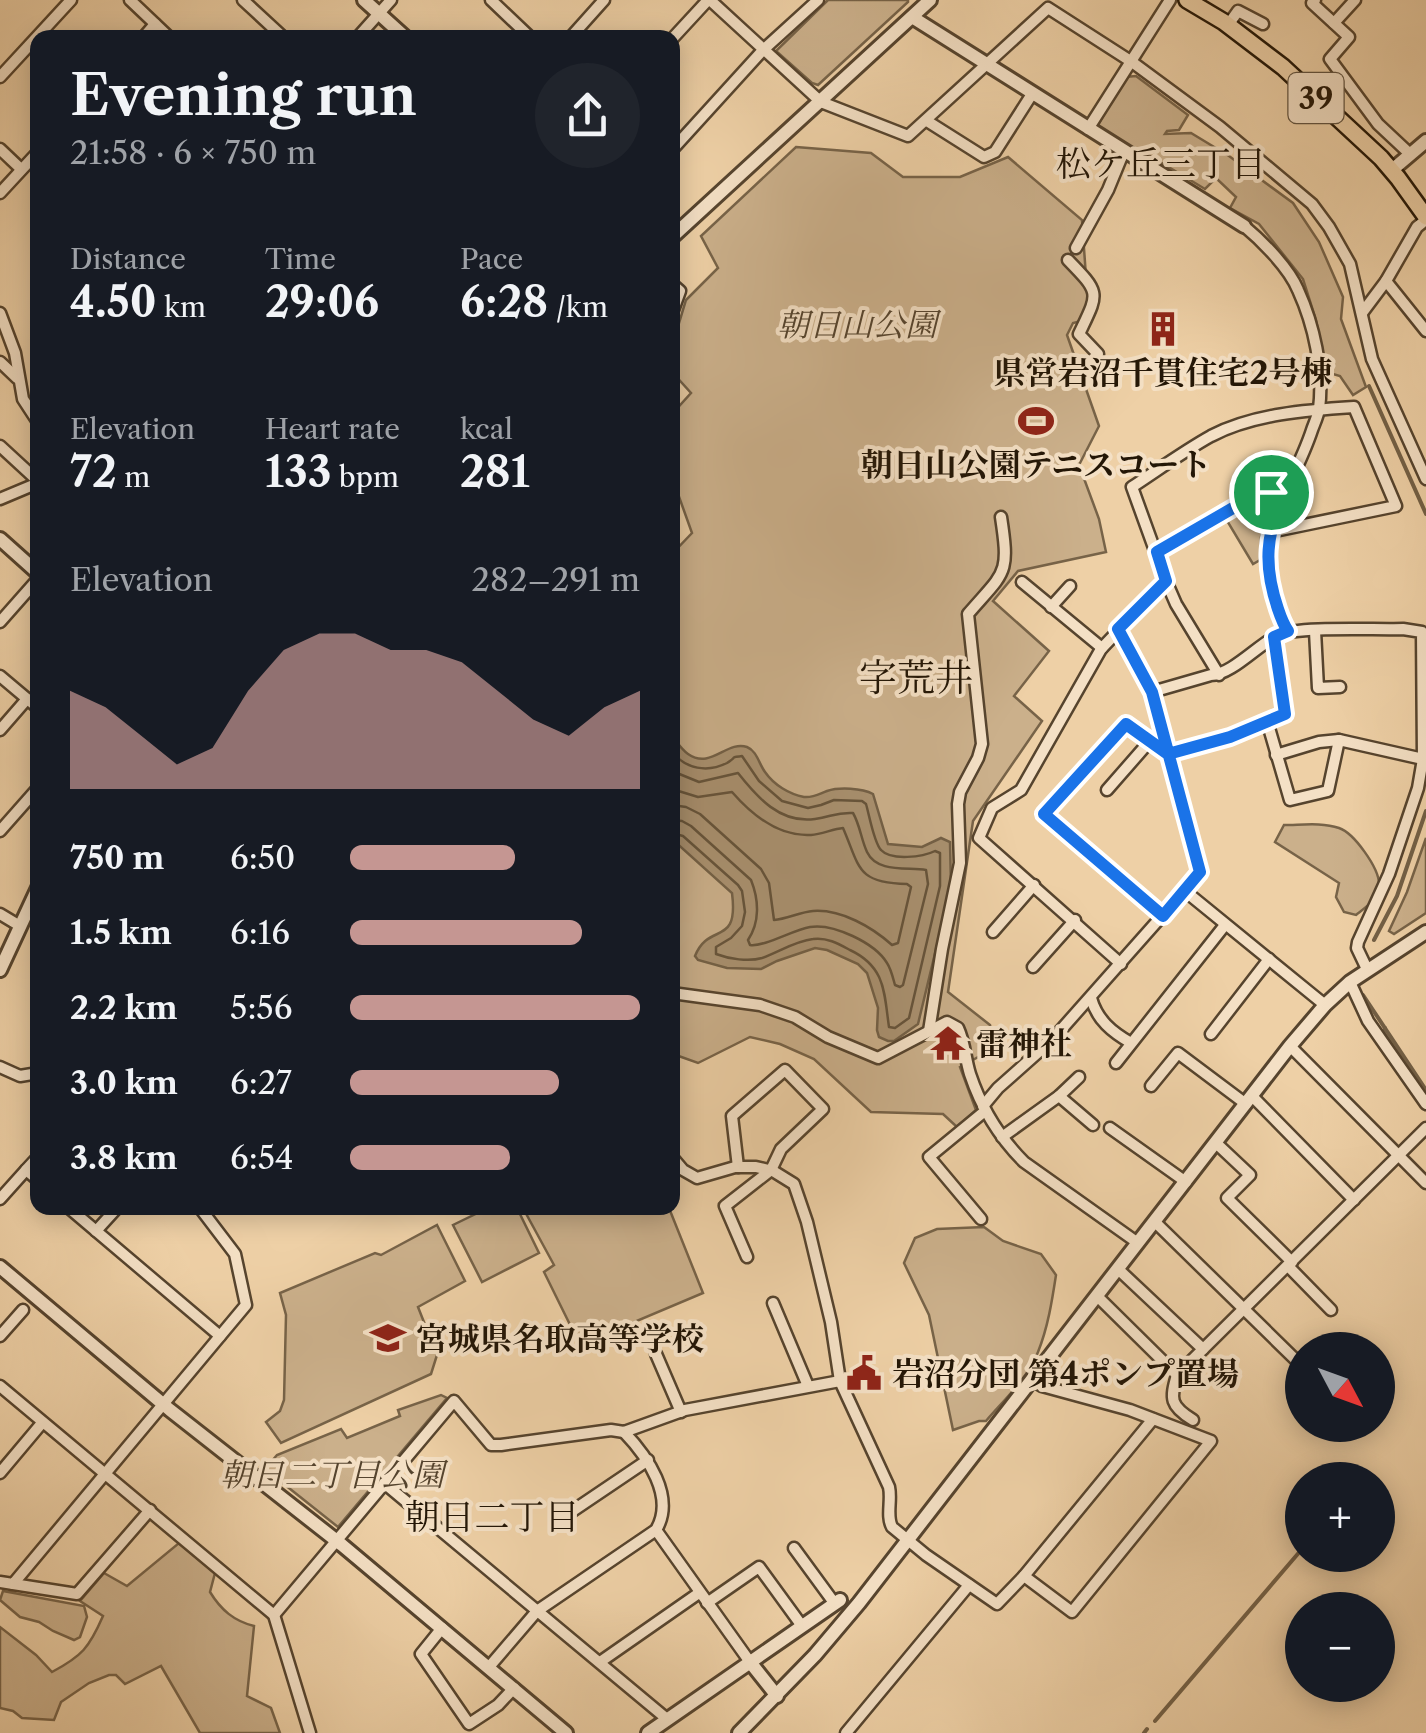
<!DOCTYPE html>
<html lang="en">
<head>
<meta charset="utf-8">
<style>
	:root { --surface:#171b24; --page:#20242c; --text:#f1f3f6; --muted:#9ea1a6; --accent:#c59692 }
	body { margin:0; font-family:"Libre Caslon Text","Noto Serif JP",serif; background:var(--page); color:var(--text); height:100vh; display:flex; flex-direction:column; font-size:38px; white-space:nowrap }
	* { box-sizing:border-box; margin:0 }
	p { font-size:32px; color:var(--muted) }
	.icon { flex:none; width:55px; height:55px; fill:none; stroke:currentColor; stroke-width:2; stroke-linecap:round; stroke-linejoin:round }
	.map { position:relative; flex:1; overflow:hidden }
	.side { position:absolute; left:30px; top:30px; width:650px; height:1185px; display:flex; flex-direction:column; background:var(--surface); border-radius:20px; box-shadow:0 5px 25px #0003 }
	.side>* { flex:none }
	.needle { width:65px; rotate:131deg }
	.buttons { position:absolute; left:1285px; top:1332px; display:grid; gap:20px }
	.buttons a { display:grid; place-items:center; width:110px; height:110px; border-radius:50%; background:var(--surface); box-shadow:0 5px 25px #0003; font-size:50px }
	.pin { position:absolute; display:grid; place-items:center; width:85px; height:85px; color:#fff; margin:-42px; border:5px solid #fff; border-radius:50%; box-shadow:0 2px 10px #0007 }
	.round { display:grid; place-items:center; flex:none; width:105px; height:105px; border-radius:52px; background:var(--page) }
	.overview { display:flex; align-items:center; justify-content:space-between; height:170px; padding:0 40px }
	h1 { font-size:55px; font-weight:700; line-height:75px }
	.figures { display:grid; grid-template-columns:repeat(3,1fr); gap:15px; height:170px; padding:10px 40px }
	.figures div { display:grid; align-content:center }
	.figures b { font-size:42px; font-weight:700 }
	.figures small { font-size:28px; font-weight:400 }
	.figures p { font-size:28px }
	.chart { height:280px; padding:20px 40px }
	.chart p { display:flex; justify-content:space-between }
	.chart svg { width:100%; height:180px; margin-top:10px; fill:var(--accent); opacity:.7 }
	ul { padding:0 40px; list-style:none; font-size:32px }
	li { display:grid; grid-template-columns:160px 120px 1fr; align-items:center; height:75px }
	li i { height:25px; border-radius:12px; background:var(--accent) }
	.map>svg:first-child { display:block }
	.green { fill:#cbb08b; stroke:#776348; stroke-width:2.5 }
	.water { fill:#a99170; stroke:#736046; stroke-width:2.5 }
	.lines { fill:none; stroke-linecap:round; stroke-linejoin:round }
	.shore { stroke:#66543b; stroke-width:2.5 }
	.stream { stroke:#736046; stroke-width:4 }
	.minor-casing { stroke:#56442e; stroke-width:15 }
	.tertiary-casing { stroke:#56442e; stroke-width:18 }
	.primary-casing { stroke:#231606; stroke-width:20 }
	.minor { stroke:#f4e0c5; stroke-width:10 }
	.tertiary { stroke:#f4e0c5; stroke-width:12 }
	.primary { stroke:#eed0a6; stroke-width:15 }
	.route-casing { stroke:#fff; stroke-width:20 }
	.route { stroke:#1a73e8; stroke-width:12 }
	.labels { text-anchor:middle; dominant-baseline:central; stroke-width:8; stroke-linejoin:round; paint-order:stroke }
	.shield { fill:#f4e0c5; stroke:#62533f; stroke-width:2.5 }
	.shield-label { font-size:30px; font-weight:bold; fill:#231606 }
	.park-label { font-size:32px; font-style:italic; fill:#55442e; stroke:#f4e0c5 }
	.poi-label { font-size:32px; font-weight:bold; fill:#231606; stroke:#f4e0c5; text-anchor:start }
	.neighbourhood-label { font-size:35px; fill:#231606; stroke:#f4e0c5 }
	.quarter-label { font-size:38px; fill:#231606; stroke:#f4e0c5 }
</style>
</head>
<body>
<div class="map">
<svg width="1426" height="1733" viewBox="0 0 1426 1733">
	<rect width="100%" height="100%" fill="#eed0a6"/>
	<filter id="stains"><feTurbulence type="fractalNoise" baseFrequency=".002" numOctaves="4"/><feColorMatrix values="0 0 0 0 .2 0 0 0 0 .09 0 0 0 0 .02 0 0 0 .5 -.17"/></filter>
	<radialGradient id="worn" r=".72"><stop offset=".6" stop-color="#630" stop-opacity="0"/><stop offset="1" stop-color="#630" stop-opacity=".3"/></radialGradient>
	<g class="green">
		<path d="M828,0H908V2L818,85L812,83L776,51Z"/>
		<path d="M1136,76L1188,115L1179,130L1167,131L1165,134L1191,133L1229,156L1293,203L1319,242L1343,297L1341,319L1366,387L1353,395L1340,376L1326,372L1316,320L1303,279L1259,224L1230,208L1236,197L1216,178L1205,189L1147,154L1144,157L1106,135L1098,125L1125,77Z"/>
		<path d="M796,147L871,153L903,177H960L1008,157L1082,220L1089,319L1073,323L1067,335L1099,426L1079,465L1099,519L1106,552L1018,571L993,601L1049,651L1014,696L1042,721L973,821L948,992L990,1025L994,1044L989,1051L960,1067L976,1110L957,1127L943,1114L871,1112L814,1059L780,1044L750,1037L698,1063L673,1054L672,554L692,533L673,480V413L691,393L673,373V343L686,300L718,268L701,236Z"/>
		<path d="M1265,499L1271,504L1261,537L1260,560L1253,564L1226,519L1248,505Z"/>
		<path d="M1284,825C1301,825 1322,822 1339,828C1354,833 1379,868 1379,884C1380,898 1366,907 1356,915L1344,912L1336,897L1339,883L1275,842Z"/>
		<path d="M1426,838V913L1394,934L1389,931L1407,892Z"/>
		<path d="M488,1208H517L539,1253L482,1282L453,1225Z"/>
		<path d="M523,1208H669L703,1293L580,1345L544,1272L554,1265Z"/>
		<path d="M437,1225L465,1281L418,1307L437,1355L431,1374L281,1443L266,1422L280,1411L284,1400L286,1315L280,1293L375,1253L381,1255Z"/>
		<path d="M984,1227L1003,1241L1041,1254L1056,1275C1052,1301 1048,1327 1038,1352C1028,1378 1004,1400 986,1421H979L953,1430L929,1315L904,1263L915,1238L937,1229Z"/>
		<path d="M441,1395L447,1398L338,1527L265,1469L277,1455L341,1429L347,1438L400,1416L398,1410Z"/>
		<path d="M179,1543L215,1573L210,1592C221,1610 234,1621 254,1626L247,1696L271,1708L280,1733H200L161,1666L125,1684L116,1675H109L89,1683L61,1702L54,1720L22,1718L13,1711L0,1708V1627L36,1655L52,1672C82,1656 89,1648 103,1616L80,1601L104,1573L127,1586Z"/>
		<path d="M3,1591L84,1606L87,1617L80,1637L74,1640L53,1631L39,1622L20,1617L0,1600Z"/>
	</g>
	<path class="water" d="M672,736C677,742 682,750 688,754C711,770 727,740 747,747C757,751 759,764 765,772C774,785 789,794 804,797C813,798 819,794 827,791C839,787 862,788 873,794L888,844L922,847L941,838L950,842L951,887L918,1024L894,1041H888L879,1037L877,1030L878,1008L867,973L858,964L827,950L815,948L777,961L761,969L727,968L698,960L695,956C709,921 739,948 732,893L673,840Z"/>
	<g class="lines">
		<g class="shore">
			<path d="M672,752C686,769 707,773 727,763C740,755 728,758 742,756L759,781L782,801L808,808L821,805L834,800L862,801L866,804C869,814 874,843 881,850C891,861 923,857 935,851L940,853V886L909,1018L895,1028L889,1027C884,993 886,967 850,950C839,944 827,937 813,939C795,941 779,952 762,958C749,962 729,959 716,954V947L731,938L742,926L745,912L742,891L738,885L683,836L672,833"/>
			<path d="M672,771L699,782L738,773C757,797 780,824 815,819C831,817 836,812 853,813C860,825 861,839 867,852C877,873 907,867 926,870L928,884L903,985L900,987L895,985C893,978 891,969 887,963C875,943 833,923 810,927C793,930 764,947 750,945L748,940C760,922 759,900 751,880L691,826L682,821L672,820"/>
			<path d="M672,789L698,797L732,792C752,815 778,837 811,835C822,834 833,829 843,828C860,867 856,883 907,884L911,887L898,943L892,945C872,927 841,909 813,911C800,912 787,919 774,920L769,883L761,869L700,814L686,807L672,805"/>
		</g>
		<g class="stream">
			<path d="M1369,386L1426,514"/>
			<path d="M1374,940L1397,896L1426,811"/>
			<path d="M1363,995L1426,1090"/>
			<path d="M1385,1028L1384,1033L1412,1075"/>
			<path d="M1155,1721L1302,1549"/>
			<path d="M1144,1733L1147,1729"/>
		</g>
		<defs>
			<g id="minor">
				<path d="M130,0L170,38"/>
				<path d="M243,0L284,38"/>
				<path d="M491,0L531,38"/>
				<path d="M710,0L821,102L908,136L1048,8L1132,62L1220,127L1312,204L1329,227L1350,264L1372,359L1426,479"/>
				<path d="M1315,0L1312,3L1349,37L1330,59L1378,124L1410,154"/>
				<path d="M1334,23L1355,0"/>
				<path d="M1228,25L1238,11L1263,24"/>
				<path d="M143,38L155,24"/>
				<path d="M357,38L391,0"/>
				<path d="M570,38L604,0"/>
				<path d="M672,39L708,0"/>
				<path d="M0,77L71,0"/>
				<path d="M927,121L984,157L995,152L1032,94"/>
				<path d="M1088,129L1170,0"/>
				<path d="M0,149L21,169"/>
				<path d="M672,150L763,50L818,0"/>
				<path d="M0,193L38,152"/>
				<path d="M1244,226C1262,241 1289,268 1298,290C1314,325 1324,370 1319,409C1318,416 1314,424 1312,430C1291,494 1249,531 1276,603C1280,613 1281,623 1288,631"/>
				<path d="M1076,248L1108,190L1124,151"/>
				<path d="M1068,260C1101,294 1099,292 1079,334L1098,354"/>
				<path d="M1386,281L1426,331"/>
				<path d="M672,284L680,291L672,313"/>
				<path d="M0,313L15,353L23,399L38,422"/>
				<path d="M1362,313L1386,281L1417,227L1426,220"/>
				<path d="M0,362L17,378"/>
				<path d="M0,446L38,481"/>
				<path d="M0,499L38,483"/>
				<path d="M1157,552L1253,497L1284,492"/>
				<path d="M1166,581L1176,604L1219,675"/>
				<path d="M1022,582L1102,648"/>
				<path d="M1051,607L1070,586"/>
				<path d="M0,622L38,579"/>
				<path d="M1315,631L1318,688L1340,687"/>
				<path d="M0,676L38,708"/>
				<path d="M1152,692L1211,675C1231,675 1259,644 1278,635C1299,626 1376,630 1403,629L1422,632L1423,759L1418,788L1389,874L1358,942L1357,948L1367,969"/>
				<path d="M1267,721L1290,800L1328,791L1339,740L1423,759"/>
				<path d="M0,730L27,699"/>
				<path d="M1276,755L1319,742L1339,740"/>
				<path d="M1107,790L1149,742"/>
				<path d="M0,831L38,788"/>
				<path d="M1185,891L1325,1005"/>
				<path d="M0,914L20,926"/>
				<path d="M1163,917L1045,814L1126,724L1167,754L1230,737L1285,714L1274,637"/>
				<path d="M993,932L1034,885"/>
				<path d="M1121,964L979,838L992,808L1021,790L1101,649L1166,581L1132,487C1158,470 1184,451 1211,436C1253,414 1307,410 1354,407L1396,506L1270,532"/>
				<path d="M1033,967L1075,920"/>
				<path d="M1350,982L1368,1021L1426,1104"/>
				<path d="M672,993L760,1005L795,1017L828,1037L878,1058L947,1022L958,1028C965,1043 965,1058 970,1074C981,1107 999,1137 1024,1162L1138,1243"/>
				<path d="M1091,998C1097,1020 1112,1032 1131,1043"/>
				<path d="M929,1031L942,949L960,863L958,804L960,792L978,758L982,744L968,614C1005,571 1010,576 1001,517"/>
				<path d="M1211,1034L1269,959"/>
				<path d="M1290,1046L1426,1183"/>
				<path d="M1116,1063L1225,925"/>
				<path d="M0,1067L20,1076L38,1073"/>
				<path d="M1151,1086L1178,1053L1246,1104"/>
				<path d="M1059,1096L1093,1125"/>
				<path d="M1252,1096L1354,1200"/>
				<path d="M983,1106L998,1088L1052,1040L1200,873L1152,692L1118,629"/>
				<path d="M1110,1128L1186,1182"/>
				<path d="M1002,1137L1059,1096L1079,1077"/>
				<path d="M1216,1143L1250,1175L1227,1198L1292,1262"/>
				<path d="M38,1157L26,1170L38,1180"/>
				<path d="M672,1157L683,1170L697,1178L735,1167H756L773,1171L794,1184L807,1222L831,1322L840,1381L889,1487C892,1500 886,1516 892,1527L926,1555L997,1604L1024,1576L1072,1612L1211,1441L1130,1410L1042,1386L1032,1380"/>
				<path d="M738,1167L732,1116L785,1070L823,1109L781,1149L771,1170L725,1206L747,1257"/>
				<path d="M0,1199L26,1170"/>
				<path d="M69,1208L220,1336"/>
				<path d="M981,1219L929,1157L985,1111"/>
				<path d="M1155,1222L1302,1366"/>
				<path d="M96,1231L117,1208"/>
				<path d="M1288,1266L1331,1310"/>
				<path d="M1118,1269L1203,1349"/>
				<path d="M1097,1296L1177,1375L1426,1128"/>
				<path d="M773,1303L808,1386"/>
				<path d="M0,1336L23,1310"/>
				<path d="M656,1354L681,1412"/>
				<path d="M1177,1375C1170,1399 1170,1406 1193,1420"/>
				<path d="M0,1386L274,1615L310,1733"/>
				<path d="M0,1473L42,1423"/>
				<path d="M384,1483L667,1719"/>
				<path d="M568,1514L648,1460"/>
				<path d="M656,1530L750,1662"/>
				<path d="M794,1548L835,1604"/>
				<path d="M1024,1576L1153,1419"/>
				<path d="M0,1582L13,1584L246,1305L235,1254L200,1208"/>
				<path d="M13,1584L77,1594L150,1510"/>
				<path d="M707,1603L759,1567L802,1626"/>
				<path d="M274,1615L454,1401L491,1445H501L611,1430L624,1432L685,1410L840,1381"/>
				<path d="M442,1628L421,1654L469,1724L498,1705L514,1688"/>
				<path d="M600,1662L699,1593"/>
				<path d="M489,1667L537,1611L656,1530C676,1497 647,1456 624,1432"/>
				<path d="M846,1733L969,1585"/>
			</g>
			<g id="tertiary">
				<path d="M364,0L406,38"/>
				<path d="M912,17L1244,226"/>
				<path d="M1392,170L1426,141"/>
				<path d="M672,237L930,0"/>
				<path d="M0,539L38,573"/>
				<path d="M0,970L38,888"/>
				<path d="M0,1267L170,1410L342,1545L566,1733"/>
				<path d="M750,1662L777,1696"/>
				<path d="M648,1733L840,1600"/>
				<path d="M739,1733L815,1655L859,1603L1290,1046L1325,1005L1350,982L1426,932"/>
			</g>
			<path id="primary" d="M1187,0L1224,22L1283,67L1381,158L1398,178L1426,217"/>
		</defs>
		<use href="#minor" class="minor-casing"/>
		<use href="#tertiary" class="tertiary-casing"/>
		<use href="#primary" class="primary-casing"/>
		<use href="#minor" class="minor"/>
		<use href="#tertiary" class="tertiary"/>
		<use href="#primary" class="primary"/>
	</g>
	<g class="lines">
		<defs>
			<path id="route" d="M1271,492L1252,497L1157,552L1166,581L1118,629L1152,692L1200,872L1163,916L1044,814L1126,724L1168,754L1230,737L1285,714L1274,637L1288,631C1283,624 1281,618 1278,609C1263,565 1266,535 1284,492H1271"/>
		</defs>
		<use href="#route" class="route-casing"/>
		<use href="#route" class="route"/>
	</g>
	<defs>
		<symbol id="building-bare" viewBox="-9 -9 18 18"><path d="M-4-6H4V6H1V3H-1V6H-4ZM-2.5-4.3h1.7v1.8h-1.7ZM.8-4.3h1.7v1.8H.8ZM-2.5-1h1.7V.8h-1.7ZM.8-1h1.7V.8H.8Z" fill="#8f2418" stroke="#f4e0c5" stroke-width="2.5" paint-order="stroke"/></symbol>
		<symbol id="stadium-bare" viewBox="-9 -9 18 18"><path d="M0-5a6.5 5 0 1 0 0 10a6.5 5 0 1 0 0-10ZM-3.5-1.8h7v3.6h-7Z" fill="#8f2418" stroke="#f4e0c5" stroke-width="2.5" paint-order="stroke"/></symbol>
		<symbol id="temple-bare" viewBox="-9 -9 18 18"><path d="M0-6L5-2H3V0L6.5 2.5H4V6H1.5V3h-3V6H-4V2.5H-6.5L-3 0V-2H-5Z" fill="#8f2418" stroke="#f4e0c5" stroke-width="2.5" paint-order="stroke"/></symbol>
		<symbol id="school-bare" viewBox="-9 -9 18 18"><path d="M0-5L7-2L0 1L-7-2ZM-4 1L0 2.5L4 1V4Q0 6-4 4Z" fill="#8f2418" stroke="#f4e0c5" stroke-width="2.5" paint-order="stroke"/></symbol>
		<symbol id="civic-bare" viewBox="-9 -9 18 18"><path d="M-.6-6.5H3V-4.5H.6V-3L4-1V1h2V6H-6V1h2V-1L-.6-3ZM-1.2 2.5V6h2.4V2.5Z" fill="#8f2418" stroke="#f4e0c5" stroke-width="2.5" paint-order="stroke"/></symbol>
	</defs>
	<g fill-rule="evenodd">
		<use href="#building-bare" x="1138" y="304" width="50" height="50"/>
		<use href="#stadium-bare" x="1011" y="396" width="50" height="50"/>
		<use href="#temple-bare" x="923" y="1018" width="50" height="50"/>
		<use href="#school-bare" x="363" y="1313" width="50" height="50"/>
		<use href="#civic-bare" x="839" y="1348" width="50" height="50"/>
	</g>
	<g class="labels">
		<rect class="shield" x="1288.5" y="73" width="55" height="50" rx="8"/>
		<g class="shield-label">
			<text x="1316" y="98">39</text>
		</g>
		<g class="park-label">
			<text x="857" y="324">朝日山公園</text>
			<text x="332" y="1474">朝日二丁目公園</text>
		</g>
		<g class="poi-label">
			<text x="1163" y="372" text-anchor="middle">県営岩沼千貫住宅2号棟</text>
			<text x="1036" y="464" text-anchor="middle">朝日山公園テニスコート</text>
			<text x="976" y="1043">雷神社</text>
			<text x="416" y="1338">宮城県名取高等学校</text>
			<text x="892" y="1373">岩沼分団 第4ポンプ置場</text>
		</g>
		<g class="neighbourhood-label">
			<text x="1161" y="163">松ケ丘三丁目</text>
			<text x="492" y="1516">朝日二丁目</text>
		</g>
		<g class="quarter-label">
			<text x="916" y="677">字荒井</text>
		</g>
	</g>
	<rect width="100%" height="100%" filter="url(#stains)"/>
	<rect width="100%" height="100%" fill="url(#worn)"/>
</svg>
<div class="buttons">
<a><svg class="needle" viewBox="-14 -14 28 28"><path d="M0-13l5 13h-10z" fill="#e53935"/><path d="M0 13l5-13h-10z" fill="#9ea1a6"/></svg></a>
<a>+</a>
<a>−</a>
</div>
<div class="pin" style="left:1271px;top:492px;background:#1e9e55"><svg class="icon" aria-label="arrive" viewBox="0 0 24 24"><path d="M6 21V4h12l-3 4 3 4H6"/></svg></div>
<section class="side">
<div class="overview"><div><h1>Evening run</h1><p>21:58 · 6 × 750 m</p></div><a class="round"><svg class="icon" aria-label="share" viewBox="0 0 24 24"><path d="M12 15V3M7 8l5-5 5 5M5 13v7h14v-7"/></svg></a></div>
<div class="figures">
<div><p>Distance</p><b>4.50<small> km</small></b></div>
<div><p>Time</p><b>29:06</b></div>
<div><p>Pace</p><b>6:28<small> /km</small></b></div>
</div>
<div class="figures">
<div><p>Elevation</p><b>72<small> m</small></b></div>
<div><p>Heart rate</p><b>133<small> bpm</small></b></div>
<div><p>kcal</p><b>281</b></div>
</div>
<div class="chart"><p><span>Elevation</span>282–291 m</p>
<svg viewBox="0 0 160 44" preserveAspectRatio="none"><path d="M0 44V20L10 24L20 31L30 38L40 34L50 20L60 10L70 6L80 6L90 10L100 10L110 13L120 20L130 27L140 31L150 24L160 20V44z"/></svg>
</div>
<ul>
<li><b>750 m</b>6:50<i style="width:57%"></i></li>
<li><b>1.5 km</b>6:16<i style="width:80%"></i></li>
<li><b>2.2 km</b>5:56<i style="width:100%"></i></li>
<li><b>3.0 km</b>6:27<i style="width:72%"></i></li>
<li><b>3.8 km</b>6:54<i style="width:55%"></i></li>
</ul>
</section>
</div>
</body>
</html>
